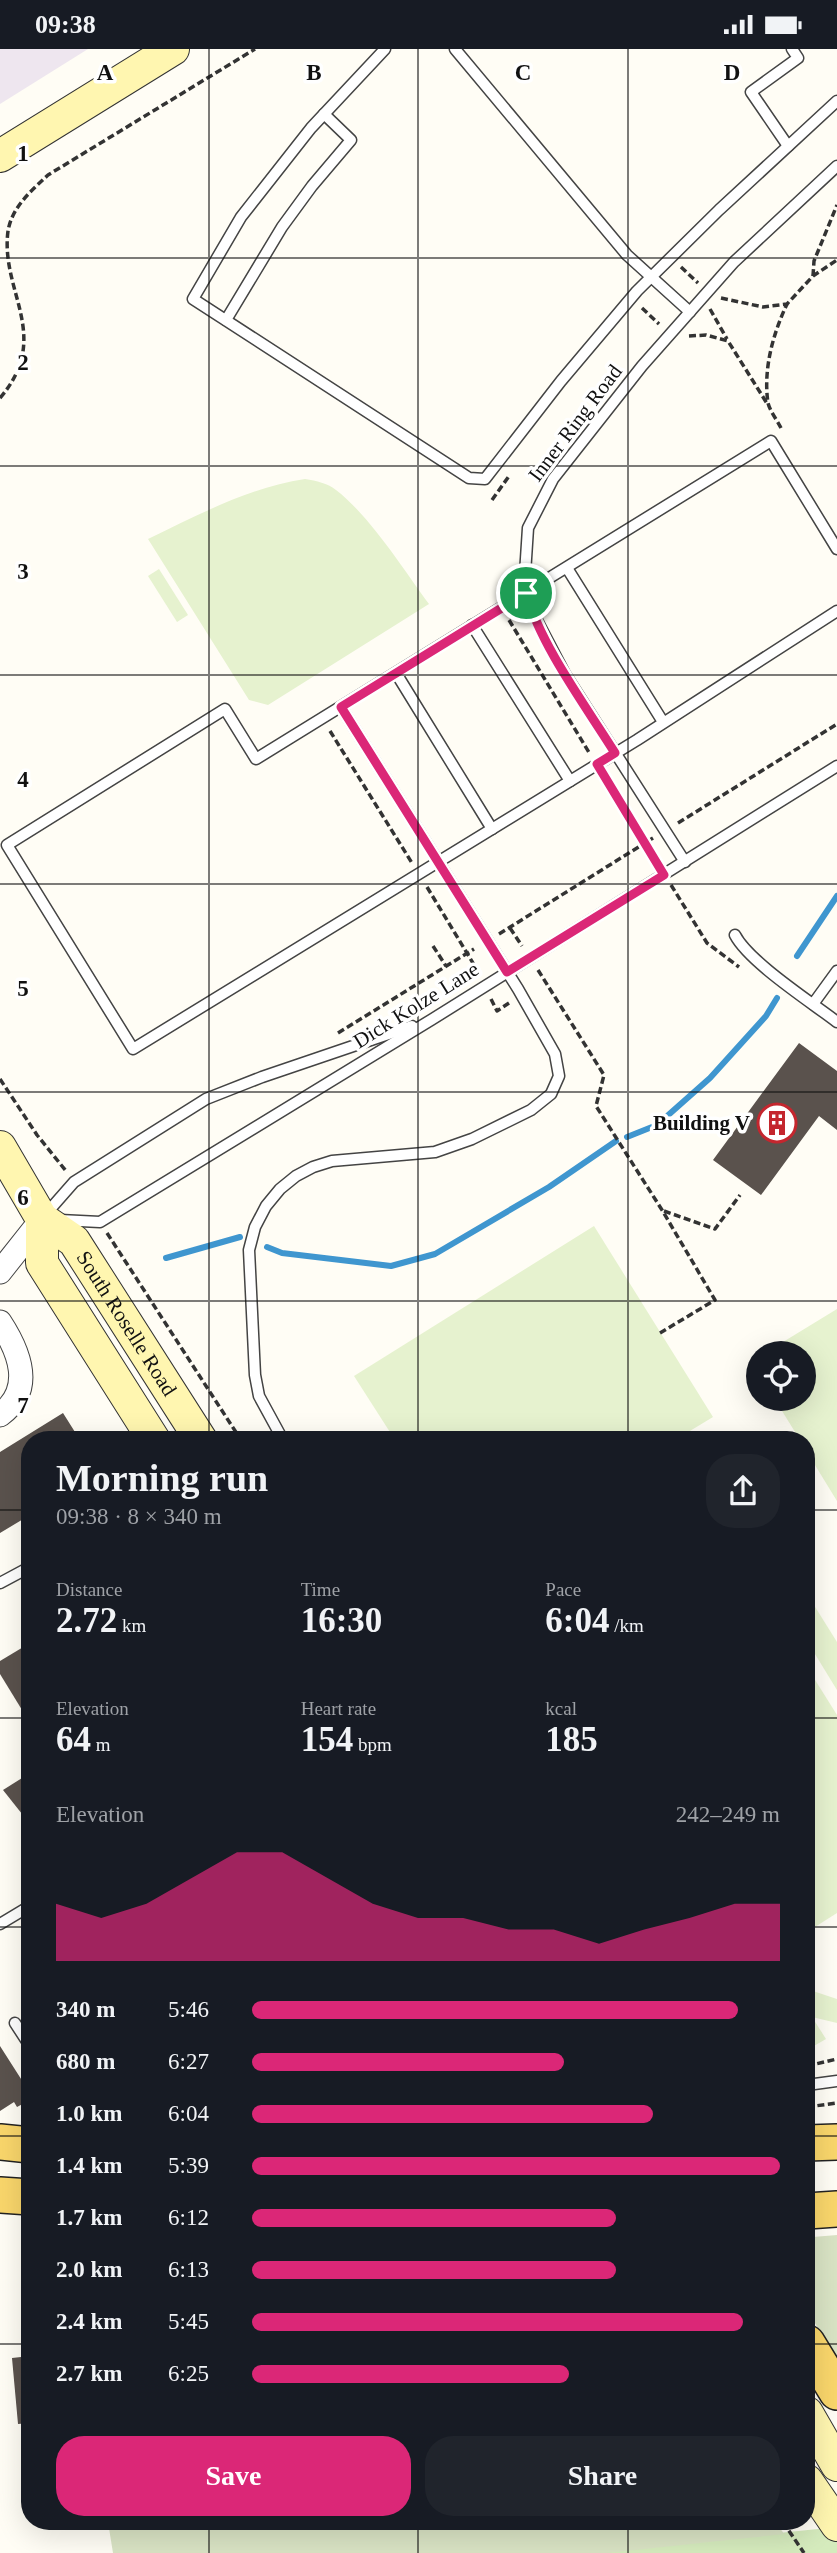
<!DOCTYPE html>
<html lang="en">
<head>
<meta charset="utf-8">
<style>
	:root { --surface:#171b24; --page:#20242c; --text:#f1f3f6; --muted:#9ea1a6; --accent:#db2777 }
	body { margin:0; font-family:"Times New Roman",serif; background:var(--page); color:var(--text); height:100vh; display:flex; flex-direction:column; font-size:26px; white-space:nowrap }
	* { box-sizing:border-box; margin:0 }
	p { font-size:23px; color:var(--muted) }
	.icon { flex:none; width:38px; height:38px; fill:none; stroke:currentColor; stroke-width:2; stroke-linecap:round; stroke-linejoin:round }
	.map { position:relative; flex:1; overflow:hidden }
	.drawer { position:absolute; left:21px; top:1382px; width:794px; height:1099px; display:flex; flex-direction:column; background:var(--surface); border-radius:28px; box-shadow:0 7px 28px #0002 }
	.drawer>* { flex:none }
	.controls { position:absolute; left:746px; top:1292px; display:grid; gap:14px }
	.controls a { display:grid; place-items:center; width:70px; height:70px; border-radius:50%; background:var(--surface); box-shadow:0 7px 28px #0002; font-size:35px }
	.pin { position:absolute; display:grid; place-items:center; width:60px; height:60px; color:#fff; margin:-30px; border:4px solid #fff; border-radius:50%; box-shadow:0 2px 7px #0007 }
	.round { display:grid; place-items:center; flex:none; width:74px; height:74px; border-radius:28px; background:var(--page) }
	.head { display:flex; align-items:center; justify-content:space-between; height:119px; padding:0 35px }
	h1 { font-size:38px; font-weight:600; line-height:52px }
	.figures { display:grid; grid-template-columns:repeat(3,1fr); gap:10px; height:119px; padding:7px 35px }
	.figures div { display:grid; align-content:center }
	.figures b { font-size:35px; font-weight:600 }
	.figures small { font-size:19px; font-weight:400 }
	.figures p { font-size:19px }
	.chart { height:196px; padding:14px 35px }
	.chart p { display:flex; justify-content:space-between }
	.chart svg { width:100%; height:126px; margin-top:7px; fill:var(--accent); opacity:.7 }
	.action { display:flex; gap:14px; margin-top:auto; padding:14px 35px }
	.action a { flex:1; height:80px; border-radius:28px; background:var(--accent); color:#fff; font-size:28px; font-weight:600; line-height:80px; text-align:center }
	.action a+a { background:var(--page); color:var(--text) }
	ul { padding:0 35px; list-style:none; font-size:23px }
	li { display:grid; grid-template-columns:112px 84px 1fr; align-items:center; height:52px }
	li i { height:18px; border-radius:9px; background:var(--accent) }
	.status { display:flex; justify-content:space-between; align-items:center; height:49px; padding:0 35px; background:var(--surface); direction:ltr }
	.status svg { height:19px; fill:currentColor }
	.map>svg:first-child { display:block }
	.industrial { fill:#eee6ef }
	.green { fill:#d5ebbd }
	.cemetery { fill:#d9e3c4 }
	.pitch { fill:#e6f2cf }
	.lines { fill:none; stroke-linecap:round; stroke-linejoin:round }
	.stream { stroke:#3f96cf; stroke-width:6 }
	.building { fill:#5a524d }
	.service-casing { stroke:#444; stroke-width:13 }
	.minor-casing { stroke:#444; stroke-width:25 }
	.secondary-casing { stroke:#333; stroke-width:34 }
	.primary-casing { stroke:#222; stroke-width:38 }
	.path { stroke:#333; stroke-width:3.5; stroke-dasharray:7 3.5; stroke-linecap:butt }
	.service { stroke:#fff; stroke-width:10 }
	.minor { stroke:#fff; stroke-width:23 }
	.secondary { stroke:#fff6b0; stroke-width:32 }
	.primary { stroke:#f9d66b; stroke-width:35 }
	.route-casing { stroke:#fff; stroke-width:14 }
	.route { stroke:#db2777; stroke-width:9 }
	.grid { fill:none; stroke:#111; stroke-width:2; stroke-opacity:0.55 }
	.labels { text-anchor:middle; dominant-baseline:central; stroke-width:7; stroke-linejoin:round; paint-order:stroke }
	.street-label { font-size:21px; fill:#111; stroke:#fff }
	.poi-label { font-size:21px; font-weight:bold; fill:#111; stroke:#fff; text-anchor:end }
	.grid-label { font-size:23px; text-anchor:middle; font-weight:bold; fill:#111; stroke:#fff; stroke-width:7; stroke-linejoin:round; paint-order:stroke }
</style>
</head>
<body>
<div class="status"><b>09:38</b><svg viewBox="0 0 49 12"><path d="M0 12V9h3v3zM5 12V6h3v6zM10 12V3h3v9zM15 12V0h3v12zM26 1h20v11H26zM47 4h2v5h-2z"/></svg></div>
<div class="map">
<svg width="837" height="2504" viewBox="0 0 837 2504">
	<rect width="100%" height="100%" fill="#fffdf5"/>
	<path class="industrial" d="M0,0H88L0,55Z"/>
	<path class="green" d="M837,2478V2504H585Z"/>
	<g class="cemetery">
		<path d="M837,2186V2313L807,2260V2192L813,2188Z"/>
		<path d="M108,2473H776L784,2485L607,2504H113Z"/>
	</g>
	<g class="pitch">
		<path d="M305,430C317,432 327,434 336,441C369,466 404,521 429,555L268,656L249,651L148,490C198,466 250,438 305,430Z"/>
		<path d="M159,520L188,566L177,573L148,527Z"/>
		<path d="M594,1177L713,1368L675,1391H395L354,1327Z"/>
		<path d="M837,1260V1452L807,1403V1391H800L774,1349H803V1304H765Z"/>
		<path d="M807,1545L837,1593V1641L807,1592Z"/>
		<path d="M807,1618L837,1666V1864L807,1883Z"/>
		<path d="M807,1940L837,1950V1974L812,1968L826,1990L807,2001Z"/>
	</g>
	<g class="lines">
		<g class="stream">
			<path d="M797,907L837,847"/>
			<path d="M627,1088L657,1076L710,1029L766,967L777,949"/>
			<path d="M267,1198L282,1204L391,1217L435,1205L549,1138L616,1092"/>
			<path d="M166,1209L240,1188"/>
		</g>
	</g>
	<g class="building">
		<path d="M799,994L837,1022V1081L819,1067L761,1146L713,1111Z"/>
		<path d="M63,1364L80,1391H30V1466L0,1484V1403Z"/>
		<path d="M30,1594V1674L0,1625V1612Z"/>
		<path d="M30,1724V1775L3,1741Z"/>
		<path d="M0,1997L30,2044V2051L17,2058L14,2053L0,2062Z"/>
		<path d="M30,2307V2374L18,2375L12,2309Z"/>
	</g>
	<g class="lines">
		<defs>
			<g id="service">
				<path d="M385,0L311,79L241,168L193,250L469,429L485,430L561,332L637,242L719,161L837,52"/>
				<path d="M455,0L627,206L690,263"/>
				<path d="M788,97L751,43L798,9L792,0"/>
				<path d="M226,271L282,178L312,137L351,91L324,65"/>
				<path d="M837,500L771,392L256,710L225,660L7,796L133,1000L637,691L837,562"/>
				<path d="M567,519L663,673"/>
				<path d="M472,576L570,732"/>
				<path d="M396,624L492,780"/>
				<path d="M685,813L565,625L530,558L526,544L525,525L528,479L553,430L642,317L734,213L837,117"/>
				<path d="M735,886C749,913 811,953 837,973"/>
				<path d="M813,955L837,922"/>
				<path d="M45,1166L74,1133L206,1050L262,1028L412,977"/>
				<path d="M60,1171L100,1173L431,971L837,717"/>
				<path d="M283,1391L259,1347L255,1326L249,1201L255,1178L266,1157L280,1140L296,1127L313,1118L332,1112L435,1103L472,1090L531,1061L551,1045L559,1027L555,1005L518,940L341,658"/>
				<path d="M0,1534L30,1518"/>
				<path d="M0,1875L30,1857"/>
				<path d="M15,1974L30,1997"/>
				<path d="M807,2036L837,2032"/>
			</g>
			<g id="minor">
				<path d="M0,1223L42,1170"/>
				<path d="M0,1273C19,1302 35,1340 0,1366"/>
			</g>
			<g id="secondary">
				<path d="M0,107L173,0"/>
				<path id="s1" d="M0,1098L42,1170L74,1192L201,1391"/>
				<path d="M42,1170V1214L154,1391"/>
				<path d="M807,2364L837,2416"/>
				<path d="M807,2432L837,2476"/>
			</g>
			<g id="primary">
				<path d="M0,2093L30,2096"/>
				<path d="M807,2094L837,2093"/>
				<path d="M0,2146L30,2148"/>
				<path d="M807,2162L837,2160"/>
				<path d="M807,2294L837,2343"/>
			</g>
		</defs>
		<use href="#service" class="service-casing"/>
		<use href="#minor" class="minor-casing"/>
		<use href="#secondary" class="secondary-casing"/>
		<use href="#primary" class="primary-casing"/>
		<g class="path">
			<path d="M681,218L698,234"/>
			<path d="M813,227L814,212L837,156"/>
			<path d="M721,249L763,258L787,255L813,227L837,211"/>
			<path d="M642,259L659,275"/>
			<path d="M710,260L727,290"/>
			<path d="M689,287L706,286L728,292L768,356"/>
			<path d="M0,349C53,287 0,243 8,182C12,158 31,142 48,126L255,0"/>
			<path d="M781,379C777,371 770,362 768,354C763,320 773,285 787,255"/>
			<path d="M492,451L509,427"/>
			<path d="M509,571L590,705"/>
			<path d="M330,682L412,814"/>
			<path d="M605,729L656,812"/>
			<path d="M678,774L837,675"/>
			<path d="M671,836L707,894L739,918"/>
			<path d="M427,838L479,924"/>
			<path d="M510,879L522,897"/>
			<path d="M499,885L653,789"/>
			<path d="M433,897L446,917"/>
			<path d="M538,921L604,1026L596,1057L662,1161L715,1251L660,1284"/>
			<path d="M491,950L497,962L509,954"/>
			<path d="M338,984L474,900"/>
			<path d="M0,1030L37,1086L66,1122"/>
			<path d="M664,1162L715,1180L740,1146"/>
			<path d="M107,1184L241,1391"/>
			<path d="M807,2017L837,2010"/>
			<path d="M807,2058L837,2054"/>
			<path d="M783,2473L804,2504"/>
		</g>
		<use href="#service" class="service"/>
		<use href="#minor" class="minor"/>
		<use href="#secondary" class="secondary"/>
		<use href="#primary" class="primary"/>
	</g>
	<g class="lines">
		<defs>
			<path id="route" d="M526,544C541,597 585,656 615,704L597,715L664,826L507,923L341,658Z"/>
		</defs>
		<use href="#route" class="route-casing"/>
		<use href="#route" class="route"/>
	</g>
	<path class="grid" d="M209,0V1391M418,0V1391M628,0V1391M0,209H837M0,417H837M0,626H837M0,835H837M0,1043H837M0,1252H837M0,1461H30M807,1461H837M0,1669H30M807,1669H837M0,1878H30M807,1878H837M0,2087H30M807,2087H837M0,2295H30M807,2295H837M209,2473V2504M418,2473V2504M628,2473V2504"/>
	<defs>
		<symbol id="building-ring" viewBox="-11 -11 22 22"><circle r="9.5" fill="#fff" stroke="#c4262e" stroke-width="1.5"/><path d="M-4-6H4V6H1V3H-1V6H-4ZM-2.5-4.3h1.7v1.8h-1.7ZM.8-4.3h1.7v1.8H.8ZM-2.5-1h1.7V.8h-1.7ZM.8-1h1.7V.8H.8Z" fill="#c4262e"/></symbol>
	</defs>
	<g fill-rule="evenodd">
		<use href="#building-ring" x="755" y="1052" width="44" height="44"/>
	</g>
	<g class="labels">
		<g class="street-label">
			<text transform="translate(575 374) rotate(-53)">Inner Ring Road</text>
			<text transform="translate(416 956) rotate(-32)">Dick Kolze Lane</text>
			<text stroke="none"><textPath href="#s1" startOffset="220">South Roselle Road</textPath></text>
		</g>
		<g class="poi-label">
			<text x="750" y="1074">Building V</text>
		</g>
	</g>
	<g class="grid-label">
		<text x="105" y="31">A</text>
		<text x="314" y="31">B</text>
		<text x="523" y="31">C</text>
		<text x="732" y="31">D</text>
		<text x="23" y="112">1</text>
		<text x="23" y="321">2</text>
		<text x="23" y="530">3</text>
		<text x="23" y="738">4</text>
		<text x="23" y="947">5</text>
		<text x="23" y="1156">6</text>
		<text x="23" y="1364">7</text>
	</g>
</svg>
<div class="controls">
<a><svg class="icon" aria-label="locate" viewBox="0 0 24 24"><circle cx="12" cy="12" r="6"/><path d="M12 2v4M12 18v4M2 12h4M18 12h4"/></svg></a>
</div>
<div class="pin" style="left:526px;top:544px;background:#1e9e55"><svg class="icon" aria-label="arrive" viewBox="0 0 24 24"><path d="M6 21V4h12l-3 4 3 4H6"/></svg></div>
<section class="drawer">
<div class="head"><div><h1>Morning run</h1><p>09:38 · 8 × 340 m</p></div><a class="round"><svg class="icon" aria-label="share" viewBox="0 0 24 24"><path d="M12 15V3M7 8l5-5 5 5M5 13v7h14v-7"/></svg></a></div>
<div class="figures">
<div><p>Distance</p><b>2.72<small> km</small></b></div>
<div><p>Time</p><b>16:30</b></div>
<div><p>Pace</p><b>6:04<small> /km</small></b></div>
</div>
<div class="figures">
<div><p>Elevation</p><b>64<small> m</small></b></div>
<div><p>Heart rate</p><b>154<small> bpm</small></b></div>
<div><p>kcal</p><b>185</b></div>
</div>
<div class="chart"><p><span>Elevation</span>242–249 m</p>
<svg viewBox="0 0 160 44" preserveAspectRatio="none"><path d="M0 44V24L10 29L20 24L30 15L40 6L50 6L60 15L70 24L80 29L90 29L100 33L110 33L120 38L130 33L140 29L150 24L160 24V44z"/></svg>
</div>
<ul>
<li><b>340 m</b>5:46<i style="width:92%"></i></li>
<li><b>680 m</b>6:27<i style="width:59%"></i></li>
<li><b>1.0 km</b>6:04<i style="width:76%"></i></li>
<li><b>1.4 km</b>5:39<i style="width:100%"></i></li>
<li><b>1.7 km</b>6:12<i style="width:69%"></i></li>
<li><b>2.0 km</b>6:13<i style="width:69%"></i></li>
<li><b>2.4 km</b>5:45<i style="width:93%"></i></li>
<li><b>2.7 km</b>6:25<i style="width:60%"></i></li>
</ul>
<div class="action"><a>Save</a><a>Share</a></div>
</section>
</div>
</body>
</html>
